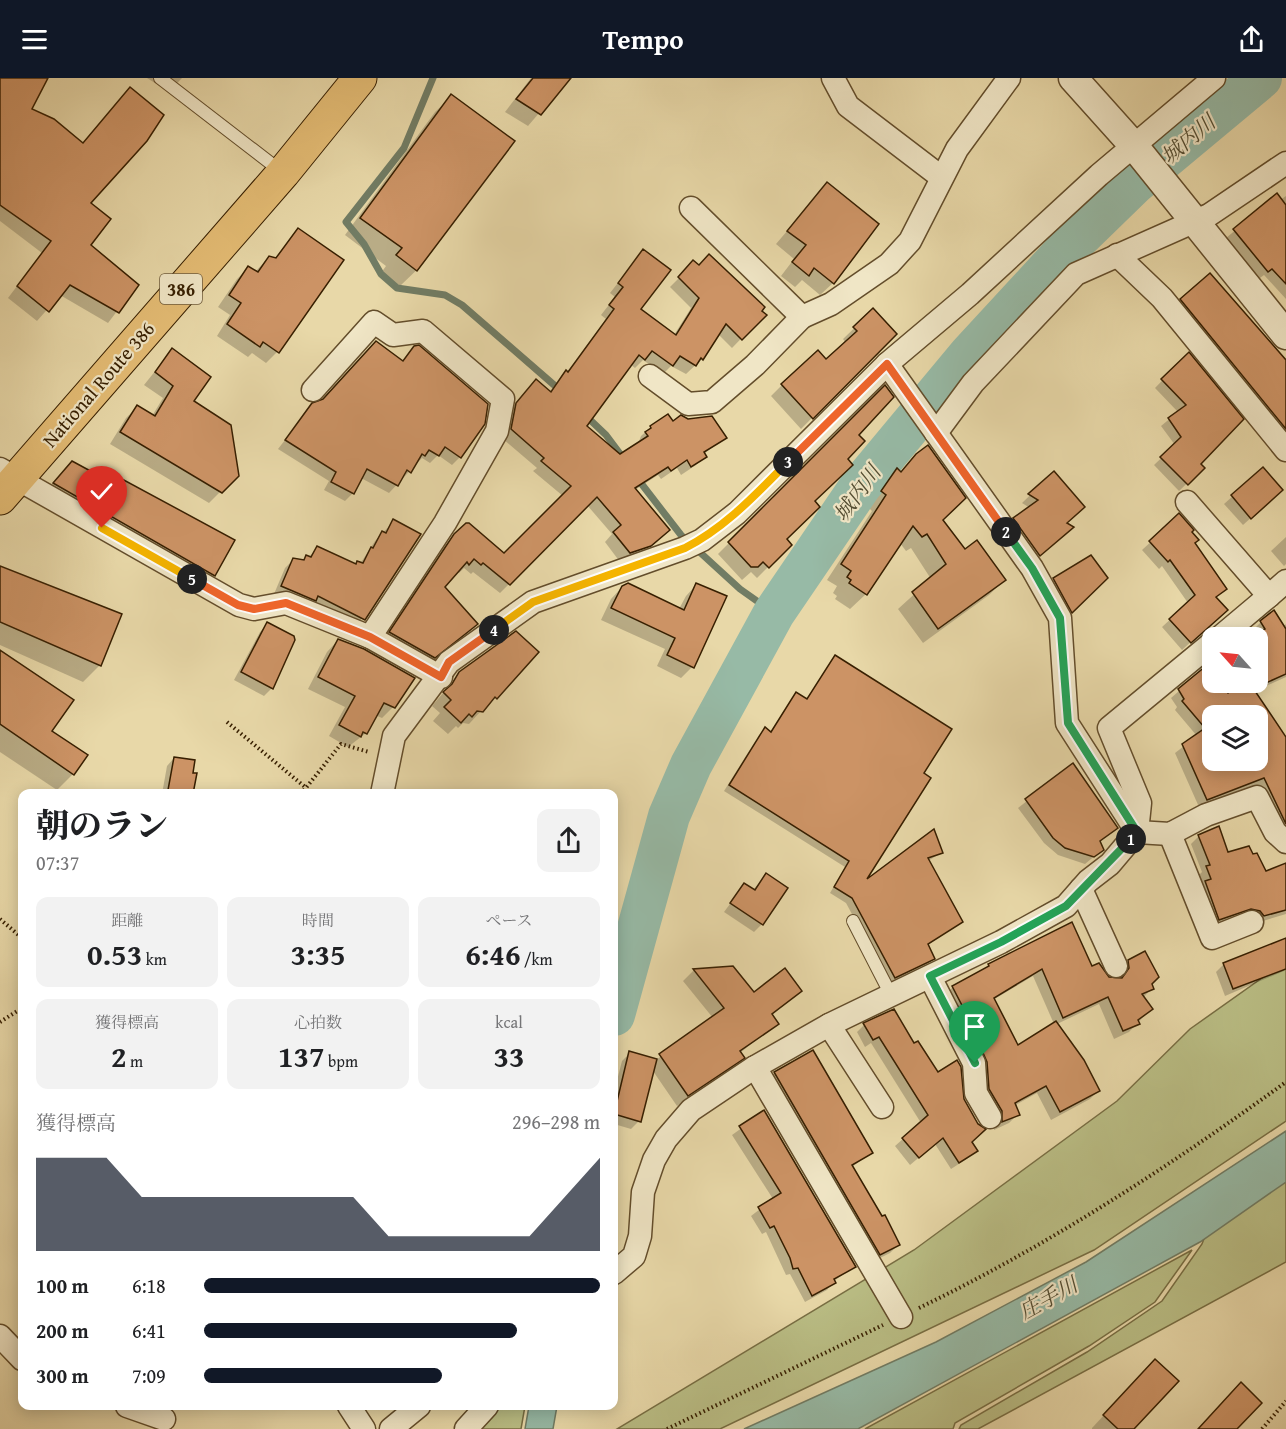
<!DOCTYPE html>
<html lang="ja">
<head>
<meta charset="utf-8">
<style>
	:root { --surface:#fff; --page:#f2f2f2; --text:#202124; --muted:#757577; --accent:#111827 }
	body { margin:0; font-family:"Gentium Book Plus","Noto Serif JP",serif; background:var(--page); color:var(--text); height:100vh; display:flex; flex-direction:column; font-size:22px; white-space:nowrap }
	* { box-sizing:border-box; margin:0 }
	p { font-size:20px; color:var(--muted) }
	.icon { flex:none; width:33px; height:33px; fill:none; stroke:currentColor; stroke-width:2; stroke-linecap:round; stroke-linejoin:round }
	.map { position:relative; flex:1; overflow:hidden }
	.side { position:absolute; left:18px; top:711px; width:600px; height:621px; display:flex; flex-direction:column; background:var(--surface); border-radius:12px; box-shadow:0 3px 15px #0003 }
	.side>* { flex:none }
	.needle { width:39px; rotate:297deg }
	.buttons { position:absolute; left:1202px; top:549px; display:grid; gap:12px }
	.buttons a { display:grid; place-items:center; width:66px; height:66px; border-radius:12px; background:var(--surface); box-shadow:0 3px 15px #0003; font-size:30px }
	.pin { position:absolute; display:grid; place-items:center; width:51px; height:51px; color:#fff; margin:-62px -26px; border-radius:50% 50% 50% 0; rotate:-45deg; box-shadow:0 0 6px #0007 }
	.pin .icon { rotate:45deg }
	.km { position:absolute; width:30px; height:30px; margin:-15px; border-radius:50%; background:#222; color:#fff; font-size:16px; line-height:30px; text-align:center }
	.round { display:grid; place-items:center; flex:none; width:63px; height:63px; border-radius:12px; background:var(--page) }
	.head { display:flex; align-items:center; justify-content:space-between; height:102px; padding:0 18px }
	h1 { font-size:33px; font-weight:800; line-height:45px }
	.stats { display:grid; grid-template-columns:repeat(3,1fr); gap:9px; height:102px; padding:6px 18px }
	.stats div { display:grid; align-content:center; border-radius:12px; background:var(--page); text-align:center }
	.stats b { font-size:30px; font-weight:800 }
	.stats small { font-size:16px; font-weight:400 }
	.stats p { font-size:16px }
	.chart { height:168px; padding:12px 18px }
	.chart p { display:flex; justify-content:space-between }
	.chart svg { width:100%; height:108px; margin-top:6px; fill:var(--accent); opacity:.7 }
	ul { padding:0 18px; list-style:none; font-size:20px }
	li { display:grid; grid-template-columns:96px 72px 1fr; align-items:center; height:45px }
	li i { height:15px; border-radius:8px; background:var(--accent) }
	header { display:flex; justify-content:space-between; align-items:center; height:78px; padding:0 18px; background:var(--accent); color:#fff; font-size:27px; font-weight:800 }
	.map>svg:first-child { display:block }
	.green { fill:#babe85; stroke:#786e43; stroke-width:1.5 }
	.water { fill:#97baa6; stroke:#717c64; stroke-width:1.5 }
	.shadow { fill:#0003; fill-rule:evenodd }
	.lines { fill:none; stroke-linecap:round; stroke-linejoin:round }
	.stream { stroke:#717c64; stroke-width:7 }
	.river { stroke:#97baa6; stroke-width:42 }
	.building { fill:#cc9365; stroke:#371f01; stroke-width:1.5; fill-rule:evenodd }
	.service-casing { stroke:#634d2b; stroke-width:14 }
	.minor-casing { stroke:#634d2b; stroke-width:25 }
	.tertiary-casing { stroke:#634d2b; stroke-width:31 }
	.trunk-casing { stroke:#371f01; stroke-width:35 }
	.path { stroke:#371f01; stroke-width:4; stroke-dasharray:1.5 3; stroke-linecap:butt }
	.service { stroke:#f0e6c6; stroke-width:12 }
	.minor { stroke:#f0e6c6; stroke-width:22 }
	.tertiary { stroke:#f0e6c6; stroke-width:28 }
	.trunk { stroke:#e4bc74; stroke-width:33 }
	.split-1-casing { stroke:#fff; stroke-width:12 }
	.split-2-casing { stroke:#fff; stroke-width:12 }
	.split-3-casing { stroke:#fff; stroke-width:12 }
	.split-4-casing { stroke:#fff; stroke-width:12 }
	.split-5-casing { stroke:#fff; stroke-width:12 }
	.split-6-casing { stroke:#fff; stroke-width:12 }
	.split-1 { stroke:#22a559; stroke-width:8 }
	.split-2 { stroke:#22a559; stroke-width:8 }
	.split-3 { stroke:#f0652b; stroke-width:8 }
	.split-4 { stroke:#f5b400; stroke-width:8 }
	.split-5 { stroke:#f0652b; stroke-width:8 }
	.split-6 { stroke:#f5b400; stroke-width:8 }
	.labels { text-anchor:middle; dominant-baseline:central; stroke-width:4.5; stroke-linejoin:round; paint-order:stroke }
	.shield { fill:#f0e6c6; stroke:#6e5b3c; stroke-width:1.5 }
	.shield-label { font-size:18px; font-weight:bold; fill:#371f01 }
	.street-label { font-size:20px; fill:#371f01; stroke:#f0e6c6 }
	.water-label { font-size:21px; font-style:italic; fill:#544e33; stroke:#f0e6c6 }
</style>
</head>
<body>
<header><svg class="icon" aria-label="menu" viewBox="0 0 24 24"><path d="M4 6h16M4 12h16M4 18h16"/></svg>Tempo<svg class="icon" aria-label="share" viewBox="0 0 24 24"><path d="M12 15V3M7 8l5-5 5 5M5 13v7h14v-7"/></svg></header>
<div class="map">
<svg width="1286" height="1351" viewBox="0 0 1286 1351">
	<rect width="100%" height="100%" fill="#e8d8a8"/>
	<filter id="stains"><feTurbulence type="fractalNoise" baseFrequency=".00333" numOctaves="4"/><feColorMatrix values="0 0 0 0 .2 0 0 0 0 .09 0 0 0 0 .02 0 0 0 .5 -.17"/></filter>
	<radialGradient id="worn" r=".72"><stop offset=".6" stop-color="#630" stop-opacity="0"/><stop offset="1" stop-color="#630" stop-opacity=".3"/></radialGradient>
	<g class="green">
		<path d="M1286,883V1043L1094,1172L720,1351H617L914,1172L1117,1023L1190,951Z"/>
		<path d="M1286,1101V1184L978,1351H959L961,1347L1087,1274L1162,1223L1202,1166L1212,1140Z"/>
		<path d="M1192,1172L1155,1224L1089,1268L955,1345L953,1351H865Z"/>
		<path d="M495,1328H525L521,1351H473Z"/>
	</g>
	<g class="water">
		<path d="M1286,1053V1104L1200,1164L858,1351H744L936,1264L1086,1184Z"/>
		<path d="M529,1328H557L553,1351H525Z"/>
	</g>
	<g class="shadow">
		<path d="M0,0H46L30,31L82,66L130,11L89,126V168L137,207L108,245L60,217L37,243L8,220L42,175L0,143Z"/>
		<path d="M147,0H182L169,14Z"/>
		<path d="M531,0H569L528,48L505,34Z"/>
		<path d="M452,18L513,63L423,186L400,208L381,195L386,188L345,157L435,34Z"/>
		<path d="M827,106L833,205L820,217L802,202L795,209L781,198L794,181L776,166Z"/>
		<path d="M1277,118L1280,122L1286,118V221L1264,197L1260,200L1226,160Z"/>
		<path d="M298,152L277,274L266,285L252,275L248,279L217,258L230,237L218,229L237,201L248,190L255,194L269,179L274,181Z"/>
		<path d="M643,173L639,231L674,257L691,230L670,209L694,185L764,237L732,270L718,256L702,281L686,296L671,288L663,296L643,282L635,290L630,286L585,348L620,378L638,366L641,358L651,349L672,345L725,359L704,376L696,387L681,397L677,390L661,401L658,397L635,412L659,461L640,477L620,484L605,464L612,456L587,427L500,515L473,494L471,496L464,490L459,495L457,493L443,509L476,546L425,588L381,564L445,467L467,446L504,477L563,418L533,393L537,390L503,361L507,335L536,303L549,314L567,295L606,241L601,237L615,219L610,215Z"/>
		<path d="M1181,222L1286,286V368L1173,230Z"/>
		<path d="M873,232L895,256L801,351L771,318L782,307L826,283L846,265L843,261Z"/>
		<path d="M415,269L460,379L452,387L438,377L430,385L422,380L389,415L361,400L353,415L345,423L324,412L329,403L278,371L313,326L401,284Z"/>
		<path d="M172,272L191,323L237,397L209,425L110,366L126,340L137,329L152,338L163,320L144,307Z"/>
		<path d="M1188,276L1199,386L1203,390L1179,413L1154,387L1175,367L1161,348L1178,334L1155,310Z"/>
		<path d="M885,309L857,358L785,461L790,467L757,500L751,494L742,502L718,476Z"/>
		<path d="M917,377L941,442L965,473L1004,502L989,517L923,565L898,531L931,501L911,470L906,473L900,465L866,516L850,531L835,521L837,518L833,515L837,508L827,502L872,433L867,428L882,407L897,392L900,395Z"/>
		<path d="M1263,391L1273,420L1243,447L1224,426Z"/>
		<path d="M1053,395L1065,446L1064,457L1031,485L1006,449L1030,430L1022,425Z"/>
		<path d="M61,397L116,409L122,403L214,497L203,508L43,417Z"/>
		<path d="M1179,438L1194,465L1225,511L1215,520L1218,539L1182,572L1162,549L1188,525L1162,488L1159,491L1142,472Z"/>
		<path d="M394,443L419,457L356,549L274,516L285,490L293,482L302,483L308,480L317,470L356,487L360,486L375,463Z"/>
		<path d="M1286,459V486L1284,488L1271,473Z"/>
		<path d="M0,490L120,537L100,587L83,604L0,567Z"/>
		<path d="M1106,500L1064,542L1046,509L1054,501Z"/>
		<path d="M697,506L692,589L681,600L657,588L665,571L601,542L611,521L622,509L679,531L686,518Z"/>
		<path d="M1261,544L1283,549L1286,546V599L1253,614L1286,663V762L1278,754L1256,707L1199,729L1175,675L1197,658L1175,632L1177,629L1171,620L1212,584V604H1257V560H1252L1256,557L1253,552ZM1212,638H1257V682H1212Z"/>
		<path d="M268,546L272,610L264,618L234,602L260,554Z"/>
		<path d="M338,562L393,629L382,640L375,637L366,655L348,669L329,658L345,629L308,611L327,574Z"/>
		<path d="M0,574L50,653L73,696L57,712L0,674Z"/>
		<path d="M835,579L922,696L862,807L941,775L928,783L961,844L927,867L934,880L928,886L889,905L846,825L830,815L845,789L724,713L759,657L765,651L770,655L796,616L806,622Z"/>
		<path d="M460,595L481,633L469,646L463,645L458,650L456,648L448,656L433,643L440,635L432,628Z"/>
		<path d="M174,680L192,716H162L167,688Z"/>
		<path d="M1073,687L1117,750L1099,765L1103,771L1085,786L1058,777L1044,765L1018,730Z"/>
		<path d="M1199,758L1265,795L1286,786V836L1256,845L1211,849L1198,798L1202,794L1191,766Z"/>
		<path d="M766,797L762,846L754,854L724,834L744,807L753,812Z"/>
		<path d="M1286,862L1284,893L1225,918L1216,894L1224,886Z"/>
		<path d="M1129,883L1152,910L1143,920L1151,931L1129,954L1114,961L1099,926L1057,946L1098,1013L1090,1021L1051,1042L1037,1015L1014,1028L1018,1036L1009,1045L994,1052V1042L944,918L953,909L983,894L989,887L1091,890L1108,901H1120V892ZM1033,898L1054,946L1018,970L993,922Z"/>
		<path d="M732,889L753,916L800,913L771,938L777,945L740,975L743,979L732,990L677,1028L653,993L639,1043L631,1051L614,1046V1014L622,983L630,975L656,982L713,940L683,903L694,892Z"/>
		<path d="M864,947L913,967L938,996L976,1072L968,1080L951,1091L935,1066L910,1087L895,1068L921,1045L871,965L865,969L857,954Z"/>
		<path d="M813,974L871,1075L852,1089L898,1167L890,1175L872,1184L767,1003L774,995Z"/>
		<path d="M764,1034L854,1189L834,1203L827,1212L805,1224L790,1196L786,1197L766,1154L762,1156L751,1138L773,1121L732,1057Z"/>
		<path d="M1143,1295L1132,1351H1092V1350Z"/>
	</g>
	<g class="lines">
		<g class="stream">
			<path d="M433,0L404,70L346,144L364,166L381,196L397,210L445,217L462,227L561,313"/>
			<path d="M586,338L606,357L624,381"/>
			<path d="M637,400L681,457L740,511L774,535"/>
		</g>
		<path class="river" d="M614,937L669,738L691,687L774,535L861,407L970,276L1065,173L1134,106L1261,0"/>
	</g>
	<g class="building">
		<path d="M0,0H48L32,31L54,41L83,65L130,9L164,37L147,63L91,125L111,141L91,167L139,207L119,235L70,207L49,234L17,208L51,163L0,127Z"/>
		<path d="M533,0H571L541,37L516,21Z"/>
		<path d="M451,16L515,63L417,193L396,177L402,170L360,140Z"/>
		<path d="M827,104L879,146L834,206L814,190L809,198L792,184L806,167L787,153Z"/>
		<path d="M1277,115L1286,127V206L1272,191L1268,194L1233,151Z"/>
		<path d="M298,150L344,182L279,275L263,264L260,269L227,246L241,225L229,217L248,188L258,194L269,178L276,180Z"/>
		<path d="M643,171L671,192L641,231L676,257L699,220L678,199L693,182L699,187L709,176L765,229L762,233L767,237L742,262L726,246L703,282L701,280L696,288L680,278L673,288L652,273L645,282L639,277L587,348L620,376L648,358L645,354L651,350L650,348L668,336L673,343L681,337L688,341L712,338L727,360L704,374L707,379L691,389L687,382L671,393L668,389L635,410L670,452L651,468L630,475L613,454L621,447L597,419L510,507L483,485L481,487L474,481L469,487L467,484L445,509L478,546L435,580L389,554L454,456L466,445H469L504,475L571,408L541,383L544,380L511,351L516,325L536,301L551,314L566,292L568,294L614,231L609,227L623,209L618,205Z"/>
		<path d="M1210,195L1286,282V351L1180,221Z"/>
		<path d="M873,230L897,256L813,341L781,306L818,272L826,281L857,253L853,249Z"/>
		<path d="M376,263L403,283L414,268L419,267L488,326L485,346L461,380L445,369L439,378L429,372L425,378L422,376L411,395L407,392L398,408L367,391L354,416L331,404L336,394L285,362L312,325L323,321Z"/>
		<path d="M172,270L211,299L194,323L231,347L239,398L222,415L120,354L137,327L155,338L173,308L155,294Z"/>
		<path d="M1189,274L1244,341L1201,386L1205,390L1188,407L1160,379L1181,359L1168,340L1186,327L1161,301Z"/>
		<path d="M885,307L894,319L859,357L865,363L848,381L853,387L815,423L820,429L787,461L792,467L769,490L763,484L758,489H751L728,464Z"/>
		<path d="M928,367L966,420L943,442L965,471L977,462L1006,502L938,551L912,514L946,486L927,456L922,459L913,448L867,517L849,505L851,502L847,499L851,493L841,486L886,417L881,413L897,390L901,394L916,376Z"/>
		<path d="M72,383L118,408L122,401L235,462L215,498L53,405Z"/>
		<path d="M1263,389L1283,412L1251,441L1231,417Z"/>
		<path d="M1054,393L1085,429L1067,445L1074,449L1040,478L1013,440L1038,422L1028,416Z"/>
		<path d="M1179,435L1194,452L1192,454L1199,462L1195,465L1227,511L1216,519L1228,532L1191,565L1169,541L1195,517L1170,482L1168,484L1149,463Z"/>
		<path d="M393,441L421,456L365,542L318,518L316,523L281,508L293,480L304,482L306,477L311,479L317,468L356,486L357,483L363,485L371,469L373,470L382,453L386,455Z"/>
		<path d="M1091,477L1108,500L1072,535L1053,500Z"/>
		<path d="M0,488L122,536L101,588L0,544Z"/>
		<path d="M628,505L684,532L696,505L727,518L694,590L667,577L675,560L611,530L622,508Z"/>
		<path d="M1274,532L1286,551V596L1257,609V555L1265,551L1260,543Z"/>
		<path d="M267,544L294,558L295,562L273,611L241,594Z"/>
		<path d="M516,553L539,574L497,621L495,619L483,634L477,633L472,639L469,636L461,645L444,629L451,622L443,614L452,606L459,594Z"/>
		<path d="M338,561L364,571L415,600L395,630L384,625L367,656L363,654L361,659L339,647L355,618L318,599Z"/>
		<path d="M0,572L74,622L52,653L88,677L74,697L0,646Z"/>
		<path d="M835,577L952,651L924,695L931,700L867,801L934,751L943,775L928,780L963,844L928,866L935,881L895,900L852,820L834,809L849,783L729,707L765,649L771,654L796,614L807,621Z"/>
		<path d="M1212,583V604H1219L1228,615L1243,604H1249L1286,659V746L1264,700L1207,722L1182,666L1205,650L1182,623L1184,621L1178,611ZM1212,638H1257V682H1212Z"/>
		<path d="M174,679L195,682L193,695H197L193,716H172V713L168,712Z"/>
		<path d="M1073,685L1118,750L1100,763L1104,772L1094,779L1065,770L1053,760L1025,721Z"/>
		<path d="M1219,748L1228,774L1249,768L1253,776L1257,775L1266,793L1286,785V832L1264,838L1260,833L1251,831L1219,842L1205,803L1211,801L1206,788L1210,787L1198,757Z"/>
		<path d="M766,795L788,810L763,847L730,825L744,805L755,812Z"/>
		<path d="M1072,844L1092,888L1099,885L1109,899L1122,900L1129,890L1128,882L1145,873L1159,899L1152,906L1154,911L1142,916L1153,931L1138,942L1140,946L1123,953L1108,919L1063,940L1042,891L994,920L1018,967L1056,943L1084,982L1100,1013L1060,1034L1046,1008L1015,1025L1020,1037L1002,1044V1033L989,1011L987,984L980,968L982,966L952,908L989,888L988,886Z"/>
		<path d="M1286,860V891L1233,911L1223,885Z"/>
		<path d="M733,888L754,914L785,890L802,913L772,936L779,946L740,973L745,980L688,1018L659,976L724,930L693,891Z"/>
		<path d="M894,931L914,965L918,963L938,994L957,982L961,989L964,1021L978,1046L986,1051L972,1064L978,1073L959,1085L943,1060L919,1080L902,1060L928,1037L879,959L873,962L863,945Z"/>
		<path d="M813,972L873,1075L852,1087L882,1138L885,1137L900,1167L880,1177L774,994Z"/>
		<path d="M629,973L657,981L641,1044L614,1036Z"/>
		<path d="M764,1032L856,1189L834,1201L836,1205L812,1218L798,1190L793,1191L790,1180L774,1148L770,1150L758,1129L781,1115L739,1048Z"/>
		<path d="M1155,1281L1179,1303L1134,1351H1118L1103,1337Z"/>
		<path d="M1241,1304L1262,1325L1237,1351H1198Z"/>
	</g>
	<g class="lines">
		<defs>
			<g id="service">
				<path d="M160,0L282,94"/>
				<path d="M853,843L891,917"/>
			</g>
			<g id="minor">
				<path d="M833,0L848,28L941,99"/>
				<path d="M691,130L802,239L831,226L889,186L910,163L957,71L1009,0"/>
				<path d="M1117,177L1162,220L1286,372"/>
				<path d="M887,286L1032,490L1060,540L1067,645L1137,754L1170,756L1206,737L1257,719L1275,754L1286,764"/>
				<path d="M650,298L688,326L712,324L755,287L802,239"/>
				<path d="M313,312L374,244L393,257L423,253L503,321L497,353L445,445L370,559"/>
				<path d="M936,355L973,305L1076,196L1209,137L1286,85"/>
				<path d="M0,391L239,527L254,531L286,525L370,559L441,599"/>
				<path d="M1187,424L1269,518L1219,560"/>
				<path d="M1269,518L1286,503"/>
				<path d="M382,716L394,658L449,584L533,524L685,470L702,462L737,435L887,286L970,216L1099,97L1214,0"/>
				<path d="M1170,756L1212,860L1252,844"/>
				<path d="M1081,811L1116,888"/>
				<path d="M930,899L974,985L976,1015L990,1039"/>
				<path d="M829,947L882,1029"/>
				<path d="M755,989L901,1239"/>
				<path d="M614,1195L634,1178L640,1158L643,1114L654,1082L666,1061L691,1032L755,989L829,947L1001,864L1066,828L1088,803L1110,786L1137,754L1140,725L1109,650L1212,565"/>
				<path d="M0,1258L22,1281"/>
				<path d="M127,1328L164,1341"/>
				<path d="M349,1328L364,1351"/>
				<path d="M391,1351L419,1328"/>
				<path d="M466,1351L487,1328"/>
			</g>
			<path id="tertiary" d="M1073,0L1134,68L1286,257"/>
			<path id="trunk" d="M0,420L283,95L360,0"/>
		</defs>
		<use href="#service" class="service-casing"/>
		<use href="#minor" class="minor-casing"/>
		<use href="#tertiary" class="tertiary-casing"/>
		<use href="#trunk" class="trunk-casing"/>
		<g class="path">
			<path d="M227,644L305,709"/>
			<path d="M301,716L341,666L369,674"/>
			<path d="M0,841L22,860"/>
			<path d="M0,944L22,930"/>
			<path d="M919,1230C1049,1167 1170,1088 1286,1004"/>
			<path d="M667,1351L883,1247"/>
			<path d="M1262,1351L1286,1323"/>
		</g>
		<use href="#service" class="service"/>
		<use href="#minor" class="minor"/>
		<use href="#tertiary" class="tertiary"/>
		<use href="#trunk" class="trunk"/>
	</g>
	<g class="lines">
		<defs>
			<path id="split-1" d="M975,985L930,898L1001,864L1066,828L1131,761"/>
			<path id="split-2" d="M1006,454L1032,490L1060,540L1068,645L1137,754L1131,761"/>
			<path id="split-3" d="M788,384L887,286L1006,454"/>
			<path id="split-4" d="M494,552L533,524L685,470C726,449 756,416 788,384"/>
			<path id="split-5" d="M192,501L238,527L254,531L286,525L370,559L441,599L449,584L494,552"/>
			<path id="split-6" d="M102,450L192,501"/>
		</defs>
		<use href="#split-1" class="split-1-casing"/>
		<use href="#split-2" class="split-2-casing"/>
		<use href="#split-3" class="split-3-casing"/>
		<use href="#split-4" class="split-4-casing"/>
		<use href="#split-5" class="split-5-casing"/>
		<use href="#split-6" class="split-6-casing"/>
		<use href="#split-1" class="split-1"/>
		<use href="#split-2" class="split-2"/>
		<use href="#split-3" class="split-3"/>
		<use href="#split-4" class="split-4"/>
		<use href="#split-5" class="split-5"/>
		<use href="#split-6" class="split-6"/>
	</g>
	<g class="labels">
		<rect class="shield" x="160" y="196" width="42" height="30" rx="4.5"/>
		<g class="shield-label">
			<text x="181" y="211">386</text>
		</g>
		<g class="street-label">
			<text transform="translate(98 306) rotate(-49)">National Route 386</text>
		</g>
		<g class="water-label">
			<text transform="translate(1188 61) rotate(-40)">城内川</text>
			<text transform="translate(857 415) rotate(-54)">城内川</text>
			<text transform="translate(1048 1220) rotate(-29)">庄手川</text>
		</g>
	</g>
	<rect width="100%" height="100%" filter="url(#stains)"/>
	<rect width="100%" height="100%" fill="url(#worn)"/>
</svg>
<div class="buttons">
<a><svg class="needle" viewBox="-14 -14 28 28"><path d="M0-13l5 13h-10z" fill="#e53935"/><path d="M0 13l5-13h-10z" fill="#757577"/></svg></a>
<a><svg class="icon" aria-label="layers" viewBox="0 0 24 24"><path d="M12 4l9 5-9 5-9-5zM3 14l9 5 9-5"/></svg></a>
</div>
<div class="pin" style="left:975px;top:985px;background:#1e9e55"><svg class="icon" aria-label="arrive" viewBox="0 0 24 24"><path d="M6 21V4h12l-3 4 3 4H6"/></svg></div>
<div class="pin" style="left:102px;top:450px;background:#d93025"><svg class="icon" aria-label="check" viewBox="0 0 24 24"><path d="M5 12l5 5 9-10"/></svg></div>
<b class="km" style="left:1131px;top:761px">1</b>
<b class="km" style="left:1006px;top:454px">2</b>
<b class="km" style="left:788px;top:384px">3</b>
<b class="km" style="left:494px;top:552px">4</b>
<b class="km" style="left:192px;top:501px">5</b>
<section class="side">
<div class="head"><div><h1>朝のラン</h1><p>07:37</p></div><a class="round"><svg class="icon" aria-label="share" viewBox="0 0 24 24"><path d="M12 15V3M7 8l5-5 5 5M5 13v7h14v-7"/></svg></a></div>
<div class="stats">
<div><p>距離</p><b>0.53<small> km</small></b></div>
<div><p>時間</p><b>3:35</b></div>
<div><p>ペース</p><b>6:46<small> /km</small></b></div>
</div>
<div class="stats">
<div><p>獲得標高</p><b>2<small> m</small></b></div>
<div><p>心拍数</p><b>137<small> bpm</small></b></div>
<div><p>kcal</p><b>33</b></div>
</div>
<div class="chart"><p><span>獲得標高</span>296–298 m</p>
<svg viewBox="0 0 160 44" preserveAspectRatio="none"><path d="M0 44V6L10 6L20 6L30 22L40 22L50 22L60 22L70 22L80 22L90 22L100 38L110 38L120 38L130 38L140 38L150 22L160 6V44z"/></svg>
</div>
<ul>
<li><b>100 m</b>6:18<i style="width:100%"></i></li>
<li><b>200 m</b>6:41<i style="width:79%"></i></li>
<li><b>300 m</b>7:09<i style="width:60%"></i></li>
</ul>
</section>
</div>
</body>
</html>
